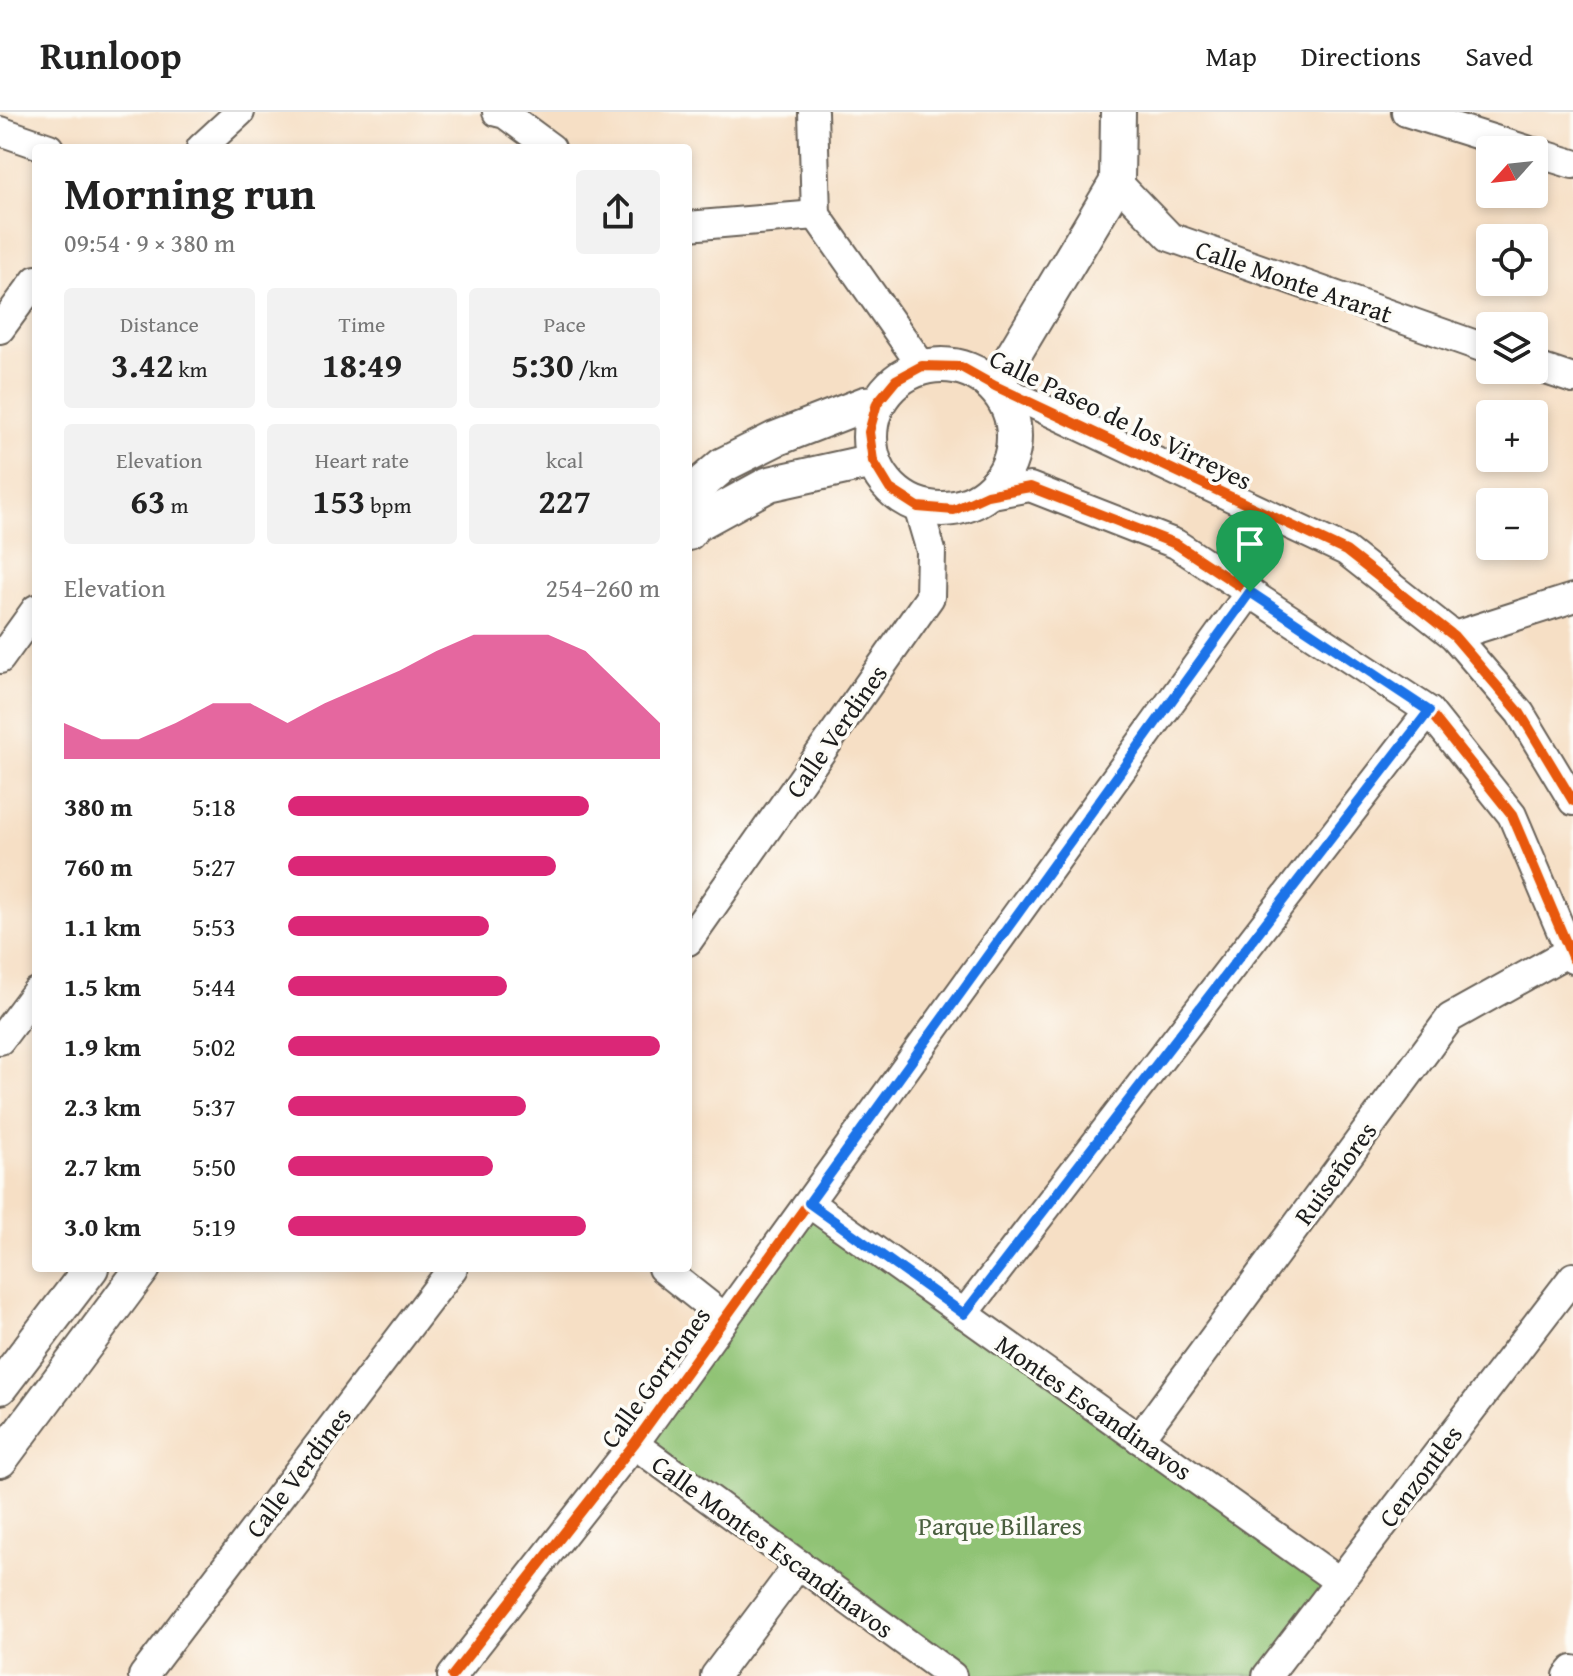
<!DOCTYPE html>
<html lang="en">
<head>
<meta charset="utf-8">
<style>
	:root { --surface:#fff; --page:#f2f2f2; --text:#222; --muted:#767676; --line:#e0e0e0; --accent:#db2777 }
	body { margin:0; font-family:"Gentium Book Plus",serif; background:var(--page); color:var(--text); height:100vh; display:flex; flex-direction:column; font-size:30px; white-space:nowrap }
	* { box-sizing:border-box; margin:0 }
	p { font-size:26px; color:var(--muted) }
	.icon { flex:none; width:44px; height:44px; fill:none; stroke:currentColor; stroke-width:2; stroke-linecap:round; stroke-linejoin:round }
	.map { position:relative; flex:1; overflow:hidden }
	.details { position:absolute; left:32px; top:32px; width:660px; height:1128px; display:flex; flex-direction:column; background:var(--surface); border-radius:8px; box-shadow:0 4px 12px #0003 }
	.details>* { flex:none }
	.needle { width:52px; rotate:243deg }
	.buttons { position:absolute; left:1476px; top:24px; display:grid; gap:16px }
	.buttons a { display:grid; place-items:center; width:72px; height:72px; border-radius:8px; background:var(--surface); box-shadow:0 4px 12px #0003; font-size:40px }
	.pin { position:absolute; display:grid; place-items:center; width:68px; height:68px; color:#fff; margin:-82px -34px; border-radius:50% 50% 50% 0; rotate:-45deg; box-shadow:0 0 8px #0007 }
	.pin .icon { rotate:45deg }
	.round { display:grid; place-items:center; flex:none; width:84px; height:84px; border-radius:8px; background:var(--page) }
	.head { display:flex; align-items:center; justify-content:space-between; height:136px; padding:0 32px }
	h1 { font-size:44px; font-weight:800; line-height:60px }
	.figures { display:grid; grid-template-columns:repeat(3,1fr); gap:12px; height:136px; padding:8px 32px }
	.figures div { display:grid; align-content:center; border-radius:8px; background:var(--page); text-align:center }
	.figures b { font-size:34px; font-weight:800 }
	.figures small { font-size:22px; font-weight:400 }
	.figures p { font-size:22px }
	.chart { height:224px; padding:16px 32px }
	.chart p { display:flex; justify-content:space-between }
	.chart svg { width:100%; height:144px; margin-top:8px; fill:var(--accent); opacity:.7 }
	ul { padding:0 32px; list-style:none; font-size:26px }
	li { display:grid; grid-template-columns:128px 96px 1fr; align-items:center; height:60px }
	li i { height:20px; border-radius:10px; background:var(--accent) }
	header { display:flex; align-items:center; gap:48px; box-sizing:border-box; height:112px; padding:0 40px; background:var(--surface); border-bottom:2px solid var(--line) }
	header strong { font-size:38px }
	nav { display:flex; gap:44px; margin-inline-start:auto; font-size:28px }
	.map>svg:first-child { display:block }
	.green { fill:#90c374; stroke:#567048; stroke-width:2 }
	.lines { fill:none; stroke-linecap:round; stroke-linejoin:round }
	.minor-casing { stroke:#686057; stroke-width:32 }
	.tertiary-casing { stroke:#686057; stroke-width:38 }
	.minor { stroke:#fff; stroke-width:28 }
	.tertiary { stroke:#fff; stroke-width:34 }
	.cycleway-casing { stroke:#fdfcf7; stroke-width:15 }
	.cycleway { stroke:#e8590c; stroke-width:10 }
	.route-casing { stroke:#fff; stroke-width:16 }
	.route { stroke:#1a73e8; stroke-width:10 }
	.labels { text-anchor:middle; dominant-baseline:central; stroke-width:7; stroke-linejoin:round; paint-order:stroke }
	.street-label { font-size:26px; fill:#1c1c1c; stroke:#fdfcf7 }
	.park-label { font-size:26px; fill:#4a5f3f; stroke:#fdfcf7 }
</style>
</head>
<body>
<header>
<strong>Runloop</strong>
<nav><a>Map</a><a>Directions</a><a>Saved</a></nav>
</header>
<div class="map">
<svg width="1573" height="1564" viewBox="0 0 1573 1564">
	<rect width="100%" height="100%" fill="#fdfcf7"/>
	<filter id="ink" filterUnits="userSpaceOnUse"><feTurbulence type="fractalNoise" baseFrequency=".0125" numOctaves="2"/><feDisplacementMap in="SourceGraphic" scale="16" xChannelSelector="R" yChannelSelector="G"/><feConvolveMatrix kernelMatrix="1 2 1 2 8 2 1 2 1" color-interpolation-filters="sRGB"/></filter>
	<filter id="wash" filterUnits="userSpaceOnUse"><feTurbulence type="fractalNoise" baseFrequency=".006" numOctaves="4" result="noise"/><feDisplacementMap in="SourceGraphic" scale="32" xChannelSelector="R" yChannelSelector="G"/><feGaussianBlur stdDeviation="1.8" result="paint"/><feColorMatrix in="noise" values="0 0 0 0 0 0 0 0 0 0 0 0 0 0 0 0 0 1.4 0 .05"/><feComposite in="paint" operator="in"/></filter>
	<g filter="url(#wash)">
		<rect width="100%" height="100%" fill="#f6dfc5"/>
		<path class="green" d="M809,1091L1340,1470L1267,1564H952L634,1332Z"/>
	</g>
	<g filter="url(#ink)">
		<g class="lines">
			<defs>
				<g id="minor">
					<path d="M497,0L505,2L551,36"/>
					<path d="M813,0L816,103L922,254"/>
					<path d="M1406,0L1527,38"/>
					<path d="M0,19L49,36"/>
					<path d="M201,36L240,0"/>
					<path d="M1534,40L1573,52"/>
					<path d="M1117,70L1170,125L1490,238"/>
					<path d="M688,114L816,103"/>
					<path d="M0,217L36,168"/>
					<path d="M1534,254L1573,267"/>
					<path d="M995,274L1346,439L1454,524L1520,601L1573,689"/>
					<path d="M987,383L1030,375L1176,432L1429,599L1512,703L1573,847"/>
					<path d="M1454,524L1573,486"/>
					<path d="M0,547L36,497"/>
					<path d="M688,829L930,485L931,439L918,395"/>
					<path d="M0,928L36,880"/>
					<path d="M809,1091L1340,1470"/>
					<path d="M662,1156L725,1206"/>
					<path d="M964,1202L1429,599"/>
					<path d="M1139,1327L1450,906L1570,839"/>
					<path d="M634,1332L952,1564"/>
					<path d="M143,1564L453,1156"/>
					<path d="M452,1564L634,1332L1250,480"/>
					<path d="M715,1564L799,1452"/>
					<path d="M1267,1564L1573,1165"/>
					<path d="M1568,1564L1573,1558"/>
				</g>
				<g id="tertiary">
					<circle cx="942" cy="325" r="72"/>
					<path d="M995,274L1117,70L1118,0"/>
					<path d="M688,383L723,353L775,327L865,292L877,291"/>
					<path d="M688,421L694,413L769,372L873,349"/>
					<path d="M0,1275L91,1156"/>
					<path d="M0,1348L143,1156"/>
				</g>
			</defs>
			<use href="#minor" class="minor-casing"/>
			<use href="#tertiary" class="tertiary-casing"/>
			<use href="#minor" class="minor"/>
			<use href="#tertiary" class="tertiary"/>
			<defs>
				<g id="cycleway">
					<path d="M1573,689L1520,601L1454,524L1346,439L995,274L961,255L922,254L896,268L877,291L869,320L873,349L890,377L918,395L954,398L987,383L1030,375L1176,432L1429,599L1512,703L1573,847"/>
					<path d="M452,1564L634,1332L1250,480"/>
				</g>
			</defs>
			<use href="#cycleway" class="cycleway-casing"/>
			<use href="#cycleway" class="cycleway"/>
		</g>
	</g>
	<g class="lines" filter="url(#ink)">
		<defs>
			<path id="route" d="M1250,480L1429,599L964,1202L809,1091Z"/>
		</defs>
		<use href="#route" class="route-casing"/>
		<use href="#route" class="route"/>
	</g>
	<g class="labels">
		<g class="street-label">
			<text transform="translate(1294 169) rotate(19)">Calle Monte Ararat</text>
			<text transform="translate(1121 307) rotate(26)">Calle Paseo de los Virreyes</text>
			<text transform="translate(836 619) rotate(-55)">Calle Verdines</text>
			<text transform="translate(1335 1061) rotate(-54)">Ruiseñores</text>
			<text transform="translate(655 1265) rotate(-54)">Calle Gorriones</text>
			<text transform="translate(1094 1295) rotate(35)">Montes Escandinavos</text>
			<text transform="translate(298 1360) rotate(-53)">Calle Verdines</text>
			<text transform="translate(1420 1364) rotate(-53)">Cenzontles</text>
			<text transform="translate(773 1434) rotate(36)">Calle Montes Escandinavos</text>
		</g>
		<g class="park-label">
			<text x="1000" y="1413">Parque Billares</text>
		</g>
	</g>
</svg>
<div class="buttons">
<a><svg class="needle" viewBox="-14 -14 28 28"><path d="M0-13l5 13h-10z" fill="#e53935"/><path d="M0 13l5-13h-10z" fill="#767676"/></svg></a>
<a><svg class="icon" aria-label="locate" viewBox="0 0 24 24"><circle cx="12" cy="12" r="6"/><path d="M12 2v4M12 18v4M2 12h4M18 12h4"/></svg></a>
<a><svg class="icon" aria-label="layers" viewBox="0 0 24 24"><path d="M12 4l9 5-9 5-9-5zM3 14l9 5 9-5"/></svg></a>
<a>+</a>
<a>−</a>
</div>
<div class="pin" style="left:1250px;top:480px;background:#1e9e55"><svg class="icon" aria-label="arrive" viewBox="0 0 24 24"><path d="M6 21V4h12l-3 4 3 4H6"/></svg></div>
<section class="details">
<div class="head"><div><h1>Morning run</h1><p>09:54 · 9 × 380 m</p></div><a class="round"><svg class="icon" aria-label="share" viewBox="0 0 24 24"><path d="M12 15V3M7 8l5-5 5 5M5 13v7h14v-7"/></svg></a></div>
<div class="figures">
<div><p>Distance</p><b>3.42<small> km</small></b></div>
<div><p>Time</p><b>18:49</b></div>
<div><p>Pace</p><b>5:30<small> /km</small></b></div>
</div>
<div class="figures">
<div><p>Elevation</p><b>63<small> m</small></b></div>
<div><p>Heart rate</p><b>153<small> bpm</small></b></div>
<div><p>kcal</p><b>227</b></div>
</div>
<div class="chart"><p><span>Elevation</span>254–260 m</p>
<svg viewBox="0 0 160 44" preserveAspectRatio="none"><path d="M0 44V33L10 38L20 38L30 33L40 27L50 27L60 33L70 27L80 22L90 17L100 11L110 6L120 6L130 6L140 11L150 22L160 33V44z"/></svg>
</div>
<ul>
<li><b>380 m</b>5:18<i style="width:81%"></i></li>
<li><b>760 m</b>5:27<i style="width:72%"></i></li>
<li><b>1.1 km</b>5:53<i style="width:54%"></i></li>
<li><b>1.5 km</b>5:44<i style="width:59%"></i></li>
<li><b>1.9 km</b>5:02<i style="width:100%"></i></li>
<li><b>2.3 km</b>5:37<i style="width:64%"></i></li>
<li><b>2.7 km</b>5:50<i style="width:55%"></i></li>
<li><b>3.0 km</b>5:19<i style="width:80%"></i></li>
</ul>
</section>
</div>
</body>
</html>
